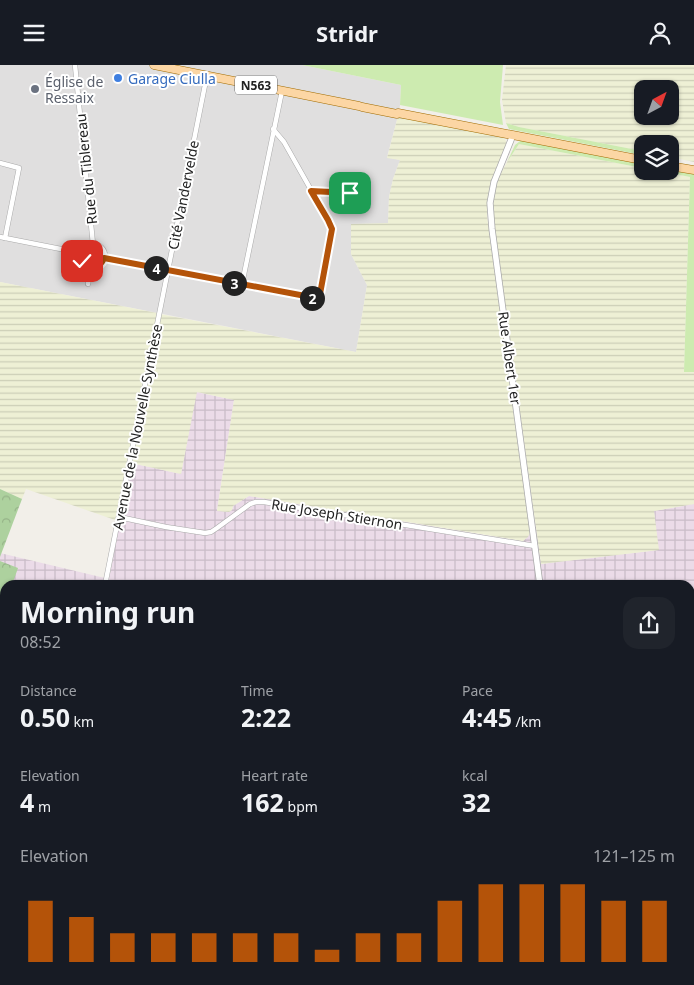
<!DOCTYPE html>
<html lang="en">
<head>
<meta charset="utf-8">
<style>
	:root { --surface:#171b24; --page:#20242c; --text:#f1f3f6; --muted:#9ea1a6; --accent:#b45309 }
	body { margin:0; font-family:"Noto Sans",sans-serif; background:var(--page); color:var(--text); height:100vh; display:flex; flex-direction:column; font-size:19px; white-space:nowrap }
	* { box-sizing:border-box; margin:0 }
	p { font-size:16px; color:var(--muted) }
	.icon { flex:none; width:28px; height:28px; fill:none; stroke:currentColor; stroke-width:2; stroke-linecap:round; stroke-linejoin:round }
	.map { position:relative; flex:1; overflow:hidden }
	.panel { position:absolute; left:0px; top:515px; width:695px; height:405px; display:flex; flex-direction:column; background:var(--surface); border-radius:15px 15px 0 0; box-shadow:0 1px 4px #0004 }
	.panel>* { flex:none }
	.needle { width:32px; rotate:41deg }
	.tools { position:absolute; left:634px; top:15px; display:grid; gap:10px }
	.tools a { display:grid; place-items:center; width:45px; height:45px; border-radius:10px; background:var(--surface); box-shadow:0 1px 4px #0004; font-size:25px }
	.pin { position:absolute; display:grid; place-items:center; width:42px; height:42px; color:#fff; margin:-21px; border-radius:10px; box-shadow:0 2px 8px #0006 }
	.km { position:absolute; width:25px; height:25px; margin:-12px; border-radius:50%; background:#222; color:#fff; font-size:14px; line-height:25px; text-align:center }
	.round { display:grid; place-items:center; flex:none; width:52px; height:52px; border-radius:15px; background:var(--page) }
	.headline { display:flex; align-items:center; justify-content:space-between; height:85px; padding:0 20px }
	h1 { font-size:28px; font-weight:700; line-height:38px }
	.stats { display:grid; grid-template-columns:repeat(3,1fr); gap:8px; height:85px; padding:5px 20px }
	.stats div { display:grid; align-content:center }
	.stats b { font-size:25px; font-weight:700 }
	.stats small { font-size:14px; font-weight:400 }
	.stats p { font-size:14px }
	.chart { height:140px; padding:10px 20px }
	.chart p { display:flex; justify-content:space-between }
	.chart svg { width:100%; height:90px; margin-top:5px; stroke:var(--accent); stroke-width:6 }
	header { display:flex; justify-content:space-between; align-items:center; height:65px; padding:0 20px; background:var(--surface); font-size:22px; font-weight:700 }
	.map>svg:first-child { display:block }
	.residential { fill:#e0dfdf }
	.industrial { fill:url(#industrial-grid) }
	.construction { fill:url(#construction-furrows) }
	.farmland { fill:url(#farmland-rules); fill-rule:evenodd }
	.grass { fill:#cdebb0 }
	.forest { fill:url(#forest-crowns) }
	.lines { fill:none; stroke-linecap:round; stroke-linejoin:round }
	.minor-casing { stroke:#a9a9a9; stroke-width:5.5 }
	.tertiary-casing { stroke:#a9a9a9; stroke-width:7 }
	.primary-casing { stroke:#a06b00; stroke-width:9 }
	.minor { stroke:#fff; stroke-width:4.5 }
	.tertiary { stroke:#fff; stroke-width:5.5 }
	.primary { stroke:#fcd6a4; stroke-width:8 }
	.rail { stroke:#707070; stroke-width:2; stroke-dasharray:10 10; stroke-linecap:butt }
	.route-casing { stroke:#fff; stroke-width:10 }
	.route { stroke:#b45309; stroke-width:6 }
	.shop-dot { fill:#3f7fe0; stroke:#fff; stroke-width:2 }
	.worship-dot { fill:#6b7280; stroke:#fff; stroke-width:2 }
	.labels { text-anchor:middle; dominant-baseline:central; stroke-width:4; stroke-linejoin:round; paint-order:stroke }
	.shield { fill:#fff; stroke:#646464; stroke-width:1 }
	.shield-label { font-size:12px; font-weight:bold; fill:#222 }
	.shop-label { font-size:14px; fill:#366cbe; stroke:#fff; text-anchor:start }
	.worship-label { font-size:14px; fill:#5b616d; stroke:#fff; text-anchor:start }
	.street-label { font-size:14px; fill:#222; stroke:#fff }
</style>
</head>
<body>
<header><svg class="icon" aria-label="menu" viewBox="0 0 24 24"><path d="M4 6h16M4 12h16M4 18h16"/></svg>Stridr<svg class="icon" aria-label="person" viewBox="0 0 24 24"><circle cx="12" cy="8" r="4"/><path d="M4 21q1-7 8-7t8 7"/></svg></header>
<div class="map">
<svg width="694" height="920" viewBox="0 0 694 920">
	<defs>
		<pattern id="industrial-grid" width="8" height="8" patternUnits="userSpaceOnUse" patternTransform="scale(1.25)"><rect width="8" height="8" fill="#ebdbe8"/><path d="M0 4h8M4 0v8" fill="none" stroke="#c9bcc7"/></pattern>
		<pattern id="construction-furrows" width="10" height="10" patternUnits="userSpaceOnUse" patternTransform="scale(1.25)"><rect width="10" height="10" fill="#c7c7b4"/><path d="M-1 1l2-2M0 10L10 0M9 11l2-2" fill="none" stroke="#abab9a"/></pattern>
		<pattern id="farmland-rules" width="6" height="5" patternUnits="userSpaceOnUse" patternTransform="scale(1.25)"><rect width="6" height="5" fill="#eef0d5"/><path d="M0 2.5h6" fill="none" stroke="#ccceb7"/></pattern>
		<pattern id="forest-crowns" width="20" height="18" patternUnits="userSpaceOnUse" patternTransform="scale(1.25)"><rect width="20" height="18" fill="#add19e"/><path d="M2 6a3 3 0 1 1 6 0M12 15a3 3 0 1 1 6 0" fill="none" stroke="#95b388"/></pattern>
	</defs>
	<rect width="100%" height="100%" fill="#f2efe9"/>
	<g class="residential">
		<path d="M0,0H302L401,20L400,40L398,51L387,92L400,95L393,114L389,132L388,159H351V189L367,220L356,287L0,217Z"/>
		<path d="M0,647L5,648V681H0Z"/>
		<path d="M690,895L694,904V920H530L527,915H690Z"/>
	</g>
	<path class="industrial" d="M196,327L234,335L217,445L225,447H229L232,445L233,441L249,431L520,476H523L530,468L529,461L536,462L541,499L658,485L654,446L694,439V649L690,651V520H5V591L0,589V488L109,514L131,398L181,409Z"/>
	<path class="construction" d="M0,589L5,591V634L0,633Z"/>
	<g class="farmland">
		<path d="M506,0H694V97L670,92V79H642V86L519,62L506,58L502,35ZM642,24H670V51H642Z"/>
		<path d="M398,51L502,71L506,76V83L495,106L491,118L488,130L487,151L529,461L530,468L528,472L523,476L249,431L233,441L232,445L229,447L217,446L234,335L197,327L181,409L131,398L160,249L356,287L367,220L351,189V159L388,158L389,132L393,114L400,95L387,93Z"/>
		<path d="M519,79L642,103V106H661L690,112L684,306L694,307V439L654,446L659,485L541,499L494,160L493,144L495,124L499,112L507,97Z"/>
		<path d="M0,217L157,248L115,455L26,424L22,434L0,424Z"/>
		<path d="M5,701V844L0,845V702Z"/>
		<path d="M5,857V915H213L211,920H0V858Z"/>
		<path d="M221,915H370L374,920H219Z"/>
		<path d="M411,915H527L530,920H415Z"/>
	</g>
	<g class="grass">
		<path d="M302,0H503L500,37L503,60L400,40L401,20Z"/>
		<path d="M506,58L519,62L642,86V90L509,64Z"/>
		<path d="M520,76H526L642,98V103L519,79L507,97L515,80Z"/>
		<path d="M670,104L694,108V307H684L690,112L661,106H670Z"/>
		<path d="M370,915H411L415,920H374Z"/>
	</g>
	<g class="forest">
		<path d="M0,424L22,434L0,492Z"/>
		<path d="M0,496L18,503L12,520H5V536L3,540L0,539Z"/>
	</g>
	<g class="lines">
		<defs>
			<g id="minor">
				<path d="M75,0L93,179"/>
				<path d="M0,98L19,103L5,173"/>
				<path d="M311,125L350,128H356L359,125"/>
				<path d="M0,172L81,188"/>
				<circle cx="93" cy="191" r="12"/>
				<path d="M104,193L312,233H316L320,229L332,164L328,155L284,77L273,64"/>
				<path d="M88,219L91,203"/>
				<path d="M242,219L282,26"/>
				<path d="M119,452L166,462L205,468L211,467L217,463L250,439L256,437H264L535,481"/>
				<path d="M105,520L207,10"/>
				<path d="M0,678L5,679"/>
				<path d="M581,915L589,920"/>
				<path d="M214,920L216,915"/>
			</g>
			<g id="tertiary">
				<path d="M513,70L494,117L490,138L492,164L540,520"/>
				<path d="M647,915L648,920"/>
			</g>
			<g id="primary">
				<path d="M154,0L359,41L362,42L397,49L398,48L642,95"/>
				<path d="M670,101L694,105"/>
			</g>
		</defs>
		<use href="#minor" class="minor-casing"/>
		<use href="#tertiary" class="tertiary-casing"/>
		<use href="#primary" class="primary-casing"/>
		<use href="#minor" class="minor"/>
		<use href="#tertiary" class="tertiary"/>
		<use href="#primary" class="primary"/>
		<g class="rail">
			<path d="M690,673L694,671"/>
			<path d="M0,853L5,852"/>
		</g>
	</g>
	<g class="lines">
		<defs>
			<path id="route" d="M82,196C89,205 100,204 104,193L316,233L320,229L332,164L328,155L311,126L350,128"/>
		</defs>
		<use href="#route" class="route-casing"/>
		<use href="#route" class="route"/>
	</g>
	<circle class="shop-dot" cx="118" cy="13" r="5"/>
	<circle class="worship-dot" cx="35" cy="24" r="5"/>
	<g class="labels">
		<rect class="shield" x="235" y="10.5" width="42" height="19" rx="4"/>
		<g class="shield-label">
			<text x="256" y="20">N563</text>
		</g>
		<g class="shop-label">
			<text x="128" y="13">Garage Ciulla</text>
		</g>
		<g class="worship-label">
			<text x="45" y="16">Église de<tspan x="45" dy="16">Ressaix</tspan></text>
		</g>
		<g class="street-label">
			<text transform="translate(86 104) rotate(-96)">Rue du Tiblereau</text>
			<text transform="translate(183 130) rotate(-79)">Cité Vandervelde</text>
			<text transform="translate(510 293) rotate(82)">Rue Albert 1er</text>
			<text transform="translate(137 362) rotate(-79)">Avenue de la Nouvelle Synthèse</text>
			<text transform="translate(337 449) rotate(9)">Rue Joseph Stiernon</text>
		</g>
	</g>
</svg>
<div class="tools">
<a><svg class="needle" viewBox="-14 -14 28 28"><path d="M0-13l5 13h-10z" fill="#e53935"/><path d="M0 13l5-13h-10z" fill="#9ea1a6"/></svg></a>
<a><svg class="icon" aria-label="layers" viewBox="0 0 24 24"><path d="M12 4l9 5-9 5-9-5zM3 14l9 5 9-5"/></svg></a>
</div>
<div class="pin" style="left:350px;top:128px;background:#1e9e55"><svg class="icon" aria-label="arrive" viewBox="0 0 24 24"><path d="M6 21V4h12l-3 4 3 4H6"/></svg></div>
<div class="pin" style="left:82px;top:196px;background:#d93025"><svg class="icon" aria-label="check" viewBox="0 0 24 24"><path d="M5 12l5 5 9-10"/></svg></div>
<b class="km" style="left:312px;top:233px">2</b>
<b class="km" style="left:234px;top:218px">3</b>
<b class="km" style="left:156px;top:203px">4</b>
<section class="panel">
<div class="headline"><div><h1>Morning run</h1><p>08:52</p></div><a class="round"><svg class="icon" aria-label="share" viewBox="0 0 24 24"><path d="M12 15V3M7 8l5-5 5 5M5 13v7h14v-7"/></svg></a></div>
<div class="stats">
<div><p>Distance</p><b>0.50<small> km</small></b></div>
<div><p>Time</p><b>2:22</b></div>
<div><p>Pace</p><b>4:45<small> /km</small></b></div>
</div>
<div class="stats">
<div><p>Elevation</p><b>4<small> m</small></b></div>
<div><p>Heart rate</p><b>162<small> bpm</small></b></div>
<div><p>kcal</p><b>32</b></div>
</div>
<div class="chart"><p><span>Elevation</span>121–125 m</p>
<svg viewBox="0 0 160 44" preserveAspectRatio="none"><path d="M5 44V14M15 44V22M25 44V30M35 44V30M45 44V30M55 44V30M65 44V30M75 44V38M85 44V30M95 44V30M105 44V14M115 44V6M125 44V6M135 44V6M145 44V14M155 44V14"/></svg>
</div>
</section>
</div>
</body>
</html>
